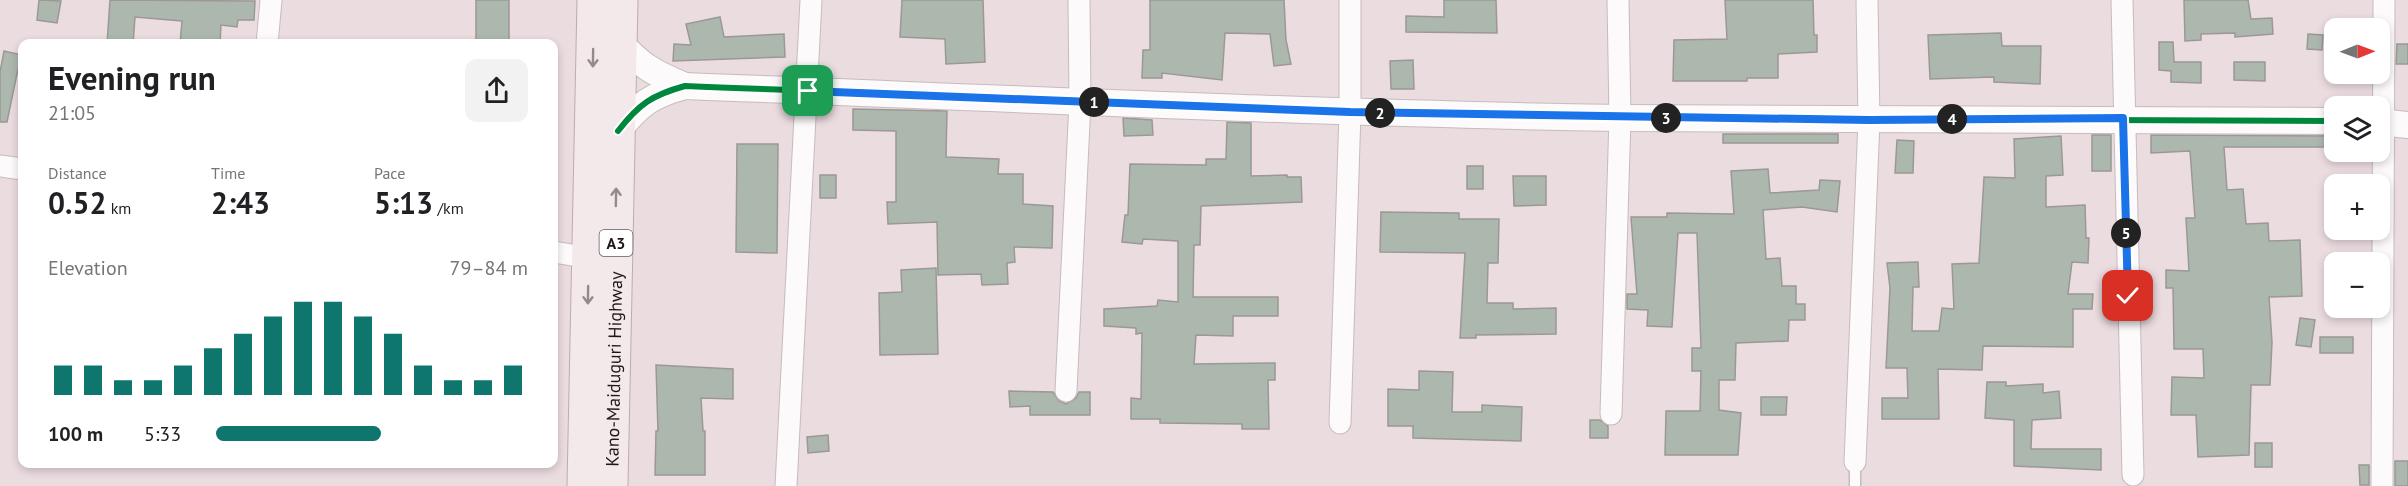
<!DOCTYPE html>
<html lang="en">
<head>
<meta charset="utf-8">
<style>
	:root { --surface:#fff; --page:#f2f2f2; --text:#202124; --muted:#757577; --accent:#0f766e }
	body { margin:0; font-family:"PT Sans",sans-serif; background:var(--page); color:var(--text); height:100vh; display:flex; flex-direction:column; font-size:22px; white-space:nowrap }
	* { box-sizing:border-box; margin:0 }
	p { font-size:20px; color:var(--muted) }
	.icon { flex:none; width:33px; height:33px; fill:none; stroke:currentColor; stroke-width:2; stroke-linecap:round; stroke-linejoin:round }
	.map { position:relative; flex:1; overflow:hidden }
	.panel { position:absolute; left:18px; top:39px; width:540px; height:429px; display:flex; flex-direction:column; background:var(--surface); border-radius:12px; box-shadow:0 3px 9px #0003 }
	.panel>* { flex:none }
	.needle { width:39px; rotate:89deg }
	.buttons { position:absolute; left:2324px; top:18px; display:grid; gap:12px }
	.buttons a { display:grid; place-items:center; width:66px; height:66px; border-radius:12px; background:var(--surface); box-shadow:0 3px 9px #0003; font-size:30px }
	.pin { position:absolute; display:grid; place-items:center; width:51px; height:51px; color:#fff; margin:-26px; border-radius:12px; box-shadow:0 3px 9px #0006 }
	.km { position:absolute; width:30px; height:30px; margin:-15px; border-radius:50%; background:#222; color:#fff; font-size:16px; line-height:30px; text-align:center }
	.round { display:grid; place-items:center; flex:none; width:63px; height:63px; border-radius:12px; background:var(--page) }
	.headline { display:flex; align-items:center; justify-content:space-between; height:102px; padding:0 30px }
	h1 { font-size:33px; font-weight:800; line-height:45px }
	.stats { display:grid; grid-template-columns:repeat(3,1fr); gap:9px; height:102px; padding:6px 30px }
	.stats div { display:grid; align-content:center }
	.stats b { font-size:30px; font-weight:800 }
	.stats small { font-size:16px; font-weight:400 }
	.stats p { font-size:16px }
	.chart { height:168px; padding:12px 30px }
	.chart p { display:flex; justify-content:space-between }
	.chart svg { width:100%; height:108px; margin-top:6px; stroke:var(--accent); stroke-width:6 }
	ul { padding:0 30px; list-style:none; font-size:20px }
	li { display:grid; grid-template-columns:96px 72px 1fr; align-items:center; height:45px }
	li i { height:15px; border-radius:8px; background:var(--accent) }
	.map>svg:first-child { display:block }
	.building { fill:#acb8ae; stroke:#9b9897; stroke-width:1.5 }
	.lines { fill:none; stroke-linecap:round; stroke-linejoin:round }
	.service-casing { stroke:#c7bbbe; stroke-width:13 }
	.minor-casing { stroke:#c7bbbe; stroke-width:23 }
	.tertiary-casing { stroke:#c7bbbe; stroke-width:28 }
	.trunk-casing { stroke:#beabb0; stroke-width:35 }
	.service { stroke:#fcfafa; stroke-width:10 }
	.minor { stroke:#fcfafa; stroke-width:21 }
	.tertiary { stroke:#fcfafa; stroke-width:26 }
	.trunk { stroke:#f3e8ea; stroke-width:33 }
	.cycleway-casing { stroke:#fff; stroke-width:10 }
	.cycleway { stroke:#00873e; stroke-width:6 }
	.oneway { stroke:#948a8c }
	.route-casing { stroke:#fff; stroke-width:12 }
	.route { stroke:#1a73e8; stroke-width:8 }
	.labels { text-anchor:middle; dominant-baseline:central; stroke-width:6; stroke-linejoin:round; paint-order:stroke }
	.shield { fill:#fff; stroke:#625c5d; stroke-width:1.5 }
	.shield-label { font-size:16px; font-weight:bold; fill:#1f1618 }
	.street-label { font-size:18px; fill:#1f1618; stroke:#fff }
</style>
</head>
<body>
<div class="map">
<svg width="2408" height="486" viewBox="0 0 2408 486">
	<rect width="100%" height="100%" fill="#ebdce0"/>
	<g class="building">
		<path d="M39,0L61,1L57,23L37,20Z"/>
		<path d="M110,0L255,1L254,20H238L237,27L221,25L220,44H180L182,21L135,17L133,44H107Z"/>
		<rect x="476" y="0" width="33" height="44"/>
		<path d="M902,0H983L985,62L946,64L945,39L900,37Z"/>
		<path d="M1150,0H1284L1286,40L1291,64L1274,66L1270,34L1225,33L1222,80L1162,73V78H1142L1143,50H1150Z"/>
		<path d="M1444,0H1496L1497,33L1406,32V16L1444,17Z"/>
		<path d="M1725,0H1813L1814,35H1817V52L1778,54V78H1747V81H1673L1674,40L1727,39Z"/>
		<path d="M2184,0H2248L2251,19L2272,18L2273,34L2235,37V33L2201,34V40L2185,41Z"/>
		<path d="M720,17L724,37L784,34L785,57L673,61L674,44L691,45L686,24Z"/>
		<path d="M2001,33L2002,46H2041L2040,84L1994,82V77L1930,79L1928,35Z"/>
		<path d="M2308,34L2323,35L2322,50L2307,49Z"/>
		<path d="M2159,42H2173L2174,62H2201V83L2171,82V71L2159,70Z"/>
		<path d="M2397,44H2408V64H2396Z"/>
		<path d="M4,51L22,55V70L18,69L7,122H0V72Z"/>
		<path d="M1413,60L1414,89H1391L1390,61Z"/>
		<path d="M2234,62H2265V81L2234,80Z"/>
		<path d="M853,109L947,111L946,157L999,159L998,174H1023V204L1053,206L1052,248L1014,247L1015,262L1007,263L1008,284L982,285L981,274L938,275L937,222L888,224L887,202H896V131L853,130Z"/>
		<path d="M1123,118L1152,120L1153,135L1124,136Z"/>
		<path d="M1227,122L1251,123V176L1287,175V177H1301L1302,202L1201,206L1200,245H1194L1193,297H1278V316H1233V336L1196,335L1194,364L1275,363V380H1268L1269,429H1242V424L1160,423V419H1131V398L1141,399L1142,333L1136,334V328L1104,326V309L1157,306L1158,300L1178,302V241L1143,239L1142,244L1122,242L1125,215H1128L1130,164L1206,165V159H1226Z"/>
		<rect x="1723" y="134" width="115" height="9"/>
		<rect x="2092" y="135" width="19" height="36"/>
		<path d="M2151,135L2334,136V147H2224L2227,190L2243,189L2246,224L2268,223L2269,241L2300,240L2302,296L2269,297L2272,342L2270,385H2251L2249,455L2198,457L2196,415H2171L2172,377L2204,378L2203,349H2174L2173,288H2166V270L2189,271L2186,218H2195L2190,151L2151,153Z"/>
		<path d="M2061,136L2063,175L2046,176V207L2085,205L2086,238H2089L2088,263L2072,262L2068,294H2093L2092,309H2073V347L1983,346L1982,370L1938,369L1939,419H1882V398H1908L1907,368H1886L1890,288L1887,263L1918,262L1919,287H1913L1912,331H1939L1942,308L1954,309L1952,264L1979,263L1984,177L2015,178L2014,139Z"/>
		<path d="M1897,140L1914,141L1913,173H1895Z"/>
		<path d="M737,144H778L777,253L736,252Z"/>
		<rect x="1467" y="166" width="16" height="23"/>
		<path d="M1768,169L1770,193L1819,190L1820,180L1840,181L1837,212L1802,207L1763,210L1766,259L1780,258L1782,286H1796V304H1805V320H1789L1788,341L1736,343L1735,380H1719V410L1741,413L1738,455H1665L1666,411H1700L1701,371H1692V348H1701L1697,233H1678L1672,327L1647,326L1648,310L1627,309V294H1637L1631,217H1667V213L1734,214L1731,171Z"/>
		<rect x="820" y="175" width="16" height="23"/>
		<path d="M1513,176H1546V205L1514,206Z"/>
		<path d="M1381,212L1459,213V219H1499L1498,263H1488L1487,303H1513V309L1556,308V334L1476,335V338H1460L1465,253L1380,252Z"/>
		<path d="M936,268L938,354L880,355L879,293L902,292L901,270Z"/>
		<path d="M2300,318L2315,320L2311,347L2296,345Z"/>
		<rect x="2320" y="337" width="33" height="16"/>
		<path d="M656,365L733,369V399L701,398L703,431H705V475H655L656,431H658Z"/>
		<path d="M1419,371L1453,372L1452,412H1482V405L1522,407L1521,441L1413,438V426H1388V389L1419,390Z"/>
		<path d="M1987,382H2006V386L2043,384V393L2059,391L2061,418L2032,420L2031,449H2101V470L2014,466V420L1985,418Z"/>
		<path d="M1009,391L1053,392L1059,401L1066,404L1076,398L1079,392H1090V415H1030V406L1010,407Z"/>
		<path d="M1761,397H1787L1786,415H1761Z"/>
		<path d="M1590,420H1600L1608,426V438H1590Z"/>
		<path d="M828,435L829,451L808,453L807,437Z"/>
		<rect x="2255" y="443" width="17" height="24"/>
		<rect x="2395" y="461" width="13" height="25"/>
		<path d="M2359,465H2369V485H2360Z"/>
	</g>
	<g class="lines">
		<defs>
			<path id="service" d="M1855,462V486"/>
			<g id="minor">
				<path d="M2122,0L2133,475"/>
				<path d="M267,44L271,0"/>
				<path d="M0,166L22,169"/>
				<path d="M554,252L589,258"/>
				<path d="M1066,391L1080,102L1079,0"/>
				<path d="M1611,414L1620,118L1618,0"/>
				<path d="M1340,423L1350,112V0"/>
				<path d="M1855,462L1869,120L1867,0"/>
				<path d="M786,486L811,0"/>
				<path d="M2382,486L2384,0"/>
			</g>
			<g id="tertiary">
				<path d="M620,42C640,66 656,74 685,86"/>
				<path d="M2379,122L2408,125"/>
				<path d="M618,131C639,104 652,95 685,86C997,98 1309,113 1621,118C1859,121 2096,118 2334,121"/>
			</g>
			<g id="trunk">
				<path d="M584,486L594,0"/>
				<path id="s1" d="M611,486L621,0"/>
			</g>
		</defs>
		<use href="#service" class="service-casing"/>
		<use href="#minor" class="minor-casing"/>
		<use href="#tertiary" class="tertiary-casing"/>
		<use href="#trunk" class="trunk-casing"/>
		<use href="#service" class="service"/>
		<use href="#minor" class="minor"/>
		<use href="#tertiary" class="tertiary"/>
		<use href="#trunk" class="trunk"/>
		<defs>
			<path id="cycleway" d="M618,131C639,104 652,95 685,86C997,98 1309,113 1621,118C1859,121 2096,118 2334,121"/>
		</defs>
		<use href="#cycleway" class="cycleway-casing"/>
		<use href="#cycleway" class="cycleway"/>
	</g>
	<defs><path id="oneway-shaft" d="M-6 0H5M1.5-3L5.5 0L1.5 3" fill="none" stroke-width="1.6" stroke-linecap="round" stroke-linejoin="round" transform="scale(1.5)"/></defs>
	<g class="oneway">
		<use href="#oneway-shaft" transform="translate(593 58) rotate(91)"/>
		<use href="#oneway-shaft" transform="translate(616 197) rotate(-89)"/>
		<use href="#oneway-shaft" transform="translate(588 295) rotate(91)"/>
	</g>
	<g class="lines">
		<defs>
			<path id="route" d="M808,91L1350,112L1869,120L2123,118L2128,296"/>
		</defs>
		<use href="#route" class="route-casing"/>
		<use href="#route" class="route"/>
	</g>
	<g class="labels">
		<rect class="shield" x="599.5" y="230" width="33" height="26" rx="4.5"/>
		<g class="shield-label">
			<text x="616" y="243">A3</text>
		</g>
		<g class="street-label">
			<text stroke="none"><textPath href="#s1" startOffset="117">Kano-Maiduguri Highway</textPath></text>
		</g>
	</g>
</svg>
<div class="buttons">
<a><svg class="needle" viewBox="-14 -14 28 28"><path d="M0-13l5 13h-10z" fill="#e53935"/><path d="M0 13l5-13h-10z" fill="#757577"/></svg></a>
<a><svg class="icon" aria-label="layers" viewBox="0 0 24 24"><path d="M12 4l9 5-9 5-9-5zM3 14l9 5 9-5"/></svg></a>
<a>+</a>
<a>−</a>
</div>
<div class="pin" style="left:808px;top:91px;background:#1e9e55"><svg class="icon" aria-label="arrive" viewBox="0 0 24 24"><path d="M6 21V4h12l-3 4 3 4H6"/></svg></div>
<div class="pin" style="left:2128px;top:296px;background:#d93025"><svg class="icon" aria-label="check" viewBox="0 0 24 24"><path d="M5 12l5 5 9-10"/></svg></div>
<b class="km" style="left:1094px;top:102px">1</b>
<b class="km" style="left:1380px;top:113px">2</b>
<b class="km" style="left:1666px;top:118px">3</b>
<b class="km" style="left:1952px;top:119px">4</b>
<b class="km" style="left:2126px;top:233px">5</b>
<section class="panel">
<div class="headline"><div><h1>Evening run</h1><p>21:05</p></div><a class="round"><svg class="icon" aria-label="share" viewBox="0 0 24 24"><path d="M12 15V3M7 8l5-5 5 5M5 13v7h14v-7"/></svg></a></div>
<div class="stats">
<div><p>Distance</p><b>0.52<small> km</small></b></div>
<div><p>Time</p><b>2:43</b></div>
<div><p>Pace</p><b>5:13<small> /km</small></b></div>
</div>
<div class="chart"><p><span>Elevation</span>79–84 m</p>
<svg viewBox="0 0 160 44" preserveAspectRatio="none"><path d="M5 44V32M15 44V32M25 44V38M35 44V38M45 44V32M55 44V25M65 44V19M75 44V12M85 44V6M95 44V6M105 44V12M115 44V19M125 44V32M135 44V38M145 44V38M155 44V32"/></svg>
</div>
<ul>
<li><b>100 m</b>5:33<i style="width:53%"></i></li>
</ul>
</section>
</div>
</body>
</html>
